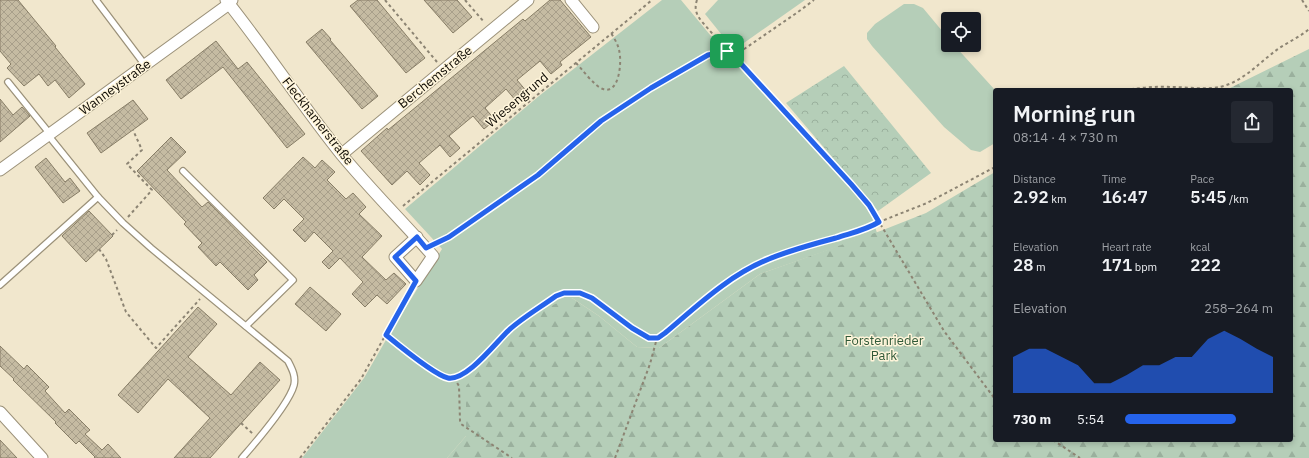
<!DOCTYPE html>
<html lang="en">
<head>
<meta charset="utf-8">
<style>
	:root { --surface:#171b24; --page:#242831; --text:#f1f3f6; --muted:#9ea1a6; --accent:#2563eb }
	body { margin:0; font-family:"IBM Plex Sans",sans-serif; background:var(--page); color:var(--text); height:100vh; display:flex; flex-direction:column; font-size:15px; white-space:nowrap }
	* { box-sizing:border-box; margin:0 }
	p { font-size:13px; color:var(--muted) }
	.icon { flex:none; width:22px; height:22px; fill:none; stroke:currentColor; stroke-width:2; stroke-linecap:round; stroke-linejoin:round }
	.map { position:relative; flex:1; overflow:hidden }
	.side { position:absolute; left:993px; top:88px; width:300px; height:354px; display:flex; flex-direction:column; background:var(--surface); border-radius:4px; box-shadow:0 2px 6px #0003 }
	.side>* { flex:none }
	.buttons { position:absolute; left:941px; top:12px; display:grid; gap:8px }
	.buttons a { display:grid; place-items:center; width:40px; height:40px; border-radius:4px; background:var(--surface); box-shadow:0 2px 6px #0003; font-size:20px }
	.pin { position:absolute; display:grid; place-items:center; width:34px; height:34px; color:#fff; margin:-17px; border-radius:8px; box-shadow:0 2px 6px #0006 }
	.round { display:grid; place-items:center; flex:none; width:42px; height:42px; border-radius:4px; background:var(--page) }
	.overview { display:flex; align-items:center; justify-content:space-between; height:68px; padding:0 20px }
	h1 { font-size:22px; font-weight:600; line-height:30px }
	.stats { display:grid; grid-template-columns:repeat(3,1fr); gap:6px; height:68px; padding:4px 20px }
	.stats div { display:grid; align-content:center }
	.stats b { font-size:17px; font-weight:600 }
	.stats small { font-size:11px; font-weight:400 }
	.stats p { font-size:11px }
	.chart { height:112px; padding:8px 20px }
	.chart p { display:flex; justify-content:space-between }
	.chart svg { width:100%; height:72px; margin-top:4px; fill:var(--accent); opacity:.7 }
	ul { padding:0 20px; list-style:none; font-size:13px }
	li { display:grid; grid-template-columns:64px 48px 1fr; align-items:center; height:30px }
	li i { height:10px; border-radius:5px; background:var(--accent) }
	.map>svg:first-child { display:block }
	.grass { fill:#b5ceb8 }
	.forest { fill:url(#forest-firs) }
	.park { fill:url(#park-crowns) }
	.building { fill:url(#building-cross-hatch); stroke:#877d66 }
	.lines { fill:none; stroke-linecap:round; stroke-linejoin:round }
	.service-casing { stroke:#9b9179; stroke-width:8 }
	.minor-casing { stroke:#9b9179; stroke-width:13 }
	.path { stroke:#8c8473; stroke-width:2; stroke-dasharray:3 3; stroke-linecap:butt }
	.service { stroke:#fff; stroke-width:5.5 }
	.minor { stroke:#fff; stroke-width:11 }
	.route-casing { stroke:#fff; stroke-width:8 }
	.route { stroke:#2563eb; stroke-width:5 }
	.labels { text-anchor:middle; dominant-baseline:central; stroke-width:3; stroke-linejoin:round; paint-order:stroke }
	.street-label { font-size:13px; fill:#0f0b04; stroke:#fff5da }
	.park-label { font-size:13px; fill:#305938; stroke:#fff5da }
</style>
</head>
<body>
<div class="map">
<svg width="1309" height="458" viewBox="0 0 1309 458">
	<defs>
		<pattern id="forest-firs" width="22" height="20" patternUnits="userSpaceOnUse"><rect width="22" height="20" fill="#b5ceb8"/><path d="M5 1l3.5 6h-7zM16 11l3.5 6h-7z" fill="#9ab09d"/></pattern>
		<pattern id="park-crowns" width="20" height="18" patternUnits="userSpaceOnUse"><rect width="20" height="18" fill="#b5ceb8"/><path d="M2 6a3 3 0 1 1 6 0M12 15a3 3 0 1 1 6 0" fill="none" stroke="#9ab09d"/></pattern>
		<pattern id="building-cross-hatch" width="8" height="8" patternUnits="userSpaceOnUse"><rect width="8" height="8" fill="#c5bba2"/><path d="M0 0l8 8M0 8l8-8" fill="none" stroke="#a89f8a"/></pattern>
	</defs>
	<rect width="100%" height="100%" fill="#f1e7cd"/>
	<g class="grass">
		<path d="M662,0H681L716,42L848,185L871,214L877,233L760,274L659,348L637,347L599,316L572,298L466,436L447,458H302L364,378L390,333L442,249L405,209L539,96Z"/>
		<path d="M718,0H805L734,50L705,14Z"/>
		<path d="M904,4H914L923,8L948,38V45H954L995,90V143L980,152L971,150L944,127L872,46L867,39V33L875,24Z"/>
	</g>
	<path class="forest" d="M1309,49V458H447L466,436V386L520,324L555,304L572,298L599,316L637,347L659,348L760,274L883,230L926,213L995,172V440H1291V90H1226Z"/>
	<path class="park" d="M844,66L931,173L878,211L786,103Z"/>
	<g class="building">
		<path d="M0,0H18L56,46L55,47L85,84L69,98L55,80L48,86L39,74L24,86L7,68L11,64L0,51Z"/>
		<path d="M358,0H377L425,58L406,73L350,6Z"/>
		<path d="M424,0H457L472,17L453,33Z"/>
		<path d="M550,0H560L591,37L560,62L562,65L551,74L540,61L517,80L528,93L517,102L506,89L485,108L495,120L484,129L473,116L449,136L460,148L450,157L440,145L419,163L430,175L420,185L407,171L392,185L361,151L387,128L388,130L523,19L525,21Z"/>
		<path d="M322,29L331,39L330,40L378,96L362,109L306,42Z"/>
		<path d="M216,41L238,69L247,62L305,134L287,148L223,67L181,99L166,80Z"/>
		<path d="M0,99L13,115L22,107L30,116L0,142Z"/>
		<path d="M133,100L148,119L101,153L87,133Z"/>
		<path d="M171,137L186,152L167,170L202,207L208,202L267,262L254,275L258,280L248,290L220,262L216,266L198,247L202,243L184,224L186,222L137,171Z"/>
		<path d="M303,157L315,168L322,160L335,172L327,180L346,199L353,193L366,207L359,214L382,236L362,257L386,280L394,273L406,284L387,304L377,295L365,307L352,294L363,282L340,258L329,269L322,262L333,251L314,232L305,242L293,230L304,219L284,199L274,209L263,198Z"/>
		<path d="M46,158L65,182L70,178L80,191L63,203L35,167Z"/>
		<path d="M89,211L113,236L86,262L62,236Z"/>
		<path d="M310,287L341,314L326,331L295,304Z"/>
		<path d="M198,307L217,324L188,357L231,395L260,362L280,380L210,458H174L210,418L168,379L138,413L118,395Z"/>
		<path d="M0,346L24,369L27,365L49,387L45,391L65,413L69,409L90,430L85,434L102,450L108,444L121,458H94L95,457L79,441L76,444L55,423L56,422L13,380L14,379L0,366Z"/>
		<path d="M0,440L17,458H0Z"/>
	</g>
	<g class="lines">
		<defs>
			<g id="service">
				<path d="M96,0L145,65"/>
				<path d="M8,82L50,134"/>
				<path d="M48,135L98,197L123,223L151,248L288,361C292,369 296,376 294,385C289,404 256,442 242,458"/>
				<path d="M183,171L293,280L246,326"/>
				<path d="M0,285L98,197"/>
			</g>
			<g id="minor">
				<path d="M226,0C266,50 301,104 341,154C370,189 403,222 433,256L416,281L395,257L417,237"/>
				<path d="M571,0L593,27"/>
				<path d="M342,154L528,0"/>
				<path d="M0,170L229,4L232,0"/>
				<path d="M0,412L42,458"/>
			</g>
		</defs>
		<use href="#service" class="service-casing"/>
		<use href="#minor" class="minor-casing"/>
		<g class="path">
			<path d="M385,0L437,62"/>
			<path d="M465,0L484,22"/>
			<path d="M697,0C692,14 702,21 710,31L869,205L944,331L995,399"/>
			<path d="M1302,0L1309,11"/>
			<path d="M734,56L798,12L814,0"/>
			<path d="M576,63C582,69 594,86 603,89C620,95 622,60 619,50C618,44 614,38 611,33"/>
			<path d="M1125,90C1140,88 1156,86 1171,87C1184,87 1198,89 1211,88C1239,87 1257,64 1278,49C1288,42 1300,37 1309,29"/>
			<path d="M403,206L652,0"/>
			<path d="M128,217L152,190L127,164L142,150L133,130"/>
			<path d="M112,235L117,230"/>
			<path d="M437,243L449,237L538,175L601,121L671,75L708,55L727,51"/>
			<path d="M99,249L106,259L126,312L156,348L200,299"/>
			<path d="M386,335C397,343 436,376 448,378C467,381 496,342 509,330C522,318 541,307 556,296L564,293H580L592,298L632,328L649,338H657L665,333C692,311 718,284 750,268C788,248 831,240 871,227L879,222L927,203L995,167"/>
			<path d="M454,378L459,386L460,421L461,424L512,458"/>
			<path d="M241,423L253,434"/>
			<path d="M1053,440L1080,458"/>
			<path d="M300,458L361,379L411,289"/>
			<path d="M615,458L650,364L657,338"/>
		</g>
		<use href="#service" class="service"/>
		<use href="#minor" class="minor"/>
	</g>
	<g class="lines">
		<defs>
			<path id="route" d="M727,51L732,54L851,184L869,205L879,222C866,230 851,233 836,238C813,244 791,250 769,259C729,275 697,306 665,333L658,338H649L632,328L592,298L580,293H564L556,296C541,307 522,318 509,330C496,342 467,381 448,378C436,376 397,344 386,335L416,281L395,257L417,237L426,248L449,237L538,175L601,121L651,88L708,55Z"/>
		</defs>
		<use href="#route" class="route-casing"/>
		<use href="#route" class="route"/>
	</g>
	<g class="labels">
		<g class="street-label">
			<text transform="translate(435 77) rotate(-39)">Berchemstraße</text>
			<text transform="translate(115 87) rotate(-36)">Wanneystraße</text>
			<text transform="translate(517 100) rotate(-40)">Wiesengrund</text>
			<text transform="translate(318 121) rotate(52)">Fleckhamerstraße</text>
		</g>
		<g class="park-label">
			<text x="884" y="340">Forstenrieder<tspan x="884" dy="15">Park</tspan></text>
		</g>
	</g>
</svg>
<div class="buttons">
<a><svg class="icon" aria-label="locate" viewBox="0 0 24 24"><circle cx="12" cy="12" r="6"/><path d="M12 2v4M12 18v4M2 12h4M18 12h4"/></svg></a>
</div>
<div class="pin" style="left:727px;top:51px;background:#1e9e55"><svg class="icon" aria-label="arrive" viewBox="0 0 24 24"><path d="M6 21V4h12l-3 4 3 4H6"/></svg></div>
<section class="side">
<div class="overview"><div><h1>Morning run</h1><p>08:14 · 4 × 730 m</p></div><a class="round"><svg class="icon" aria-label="share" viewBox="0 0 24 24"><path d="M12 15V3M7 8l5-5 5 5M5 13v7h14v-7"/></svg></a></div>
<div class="stats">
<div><p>Distance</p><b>2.92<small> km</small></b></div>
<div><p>Time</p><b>16:47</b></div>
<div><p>Pace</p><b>5:45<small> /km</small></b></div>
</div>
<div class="stats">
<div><p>Elevation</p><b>28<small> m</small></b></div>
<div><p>Heart rate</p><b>171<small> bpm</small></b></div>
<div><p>kcal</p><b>222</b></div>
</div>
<div class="chart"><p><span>Elevation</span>258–264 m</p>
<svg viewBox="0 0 160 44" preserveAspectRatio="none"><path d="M0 44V22L10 17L20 17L30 22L40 27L50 38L60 38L70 33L80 27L90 27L100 22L110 22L120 11L130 6L140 11L150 17L160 22V44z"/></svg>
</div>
<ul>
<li><b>730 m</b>5:54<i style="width:75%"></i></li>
</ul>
</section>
</div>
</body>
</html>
